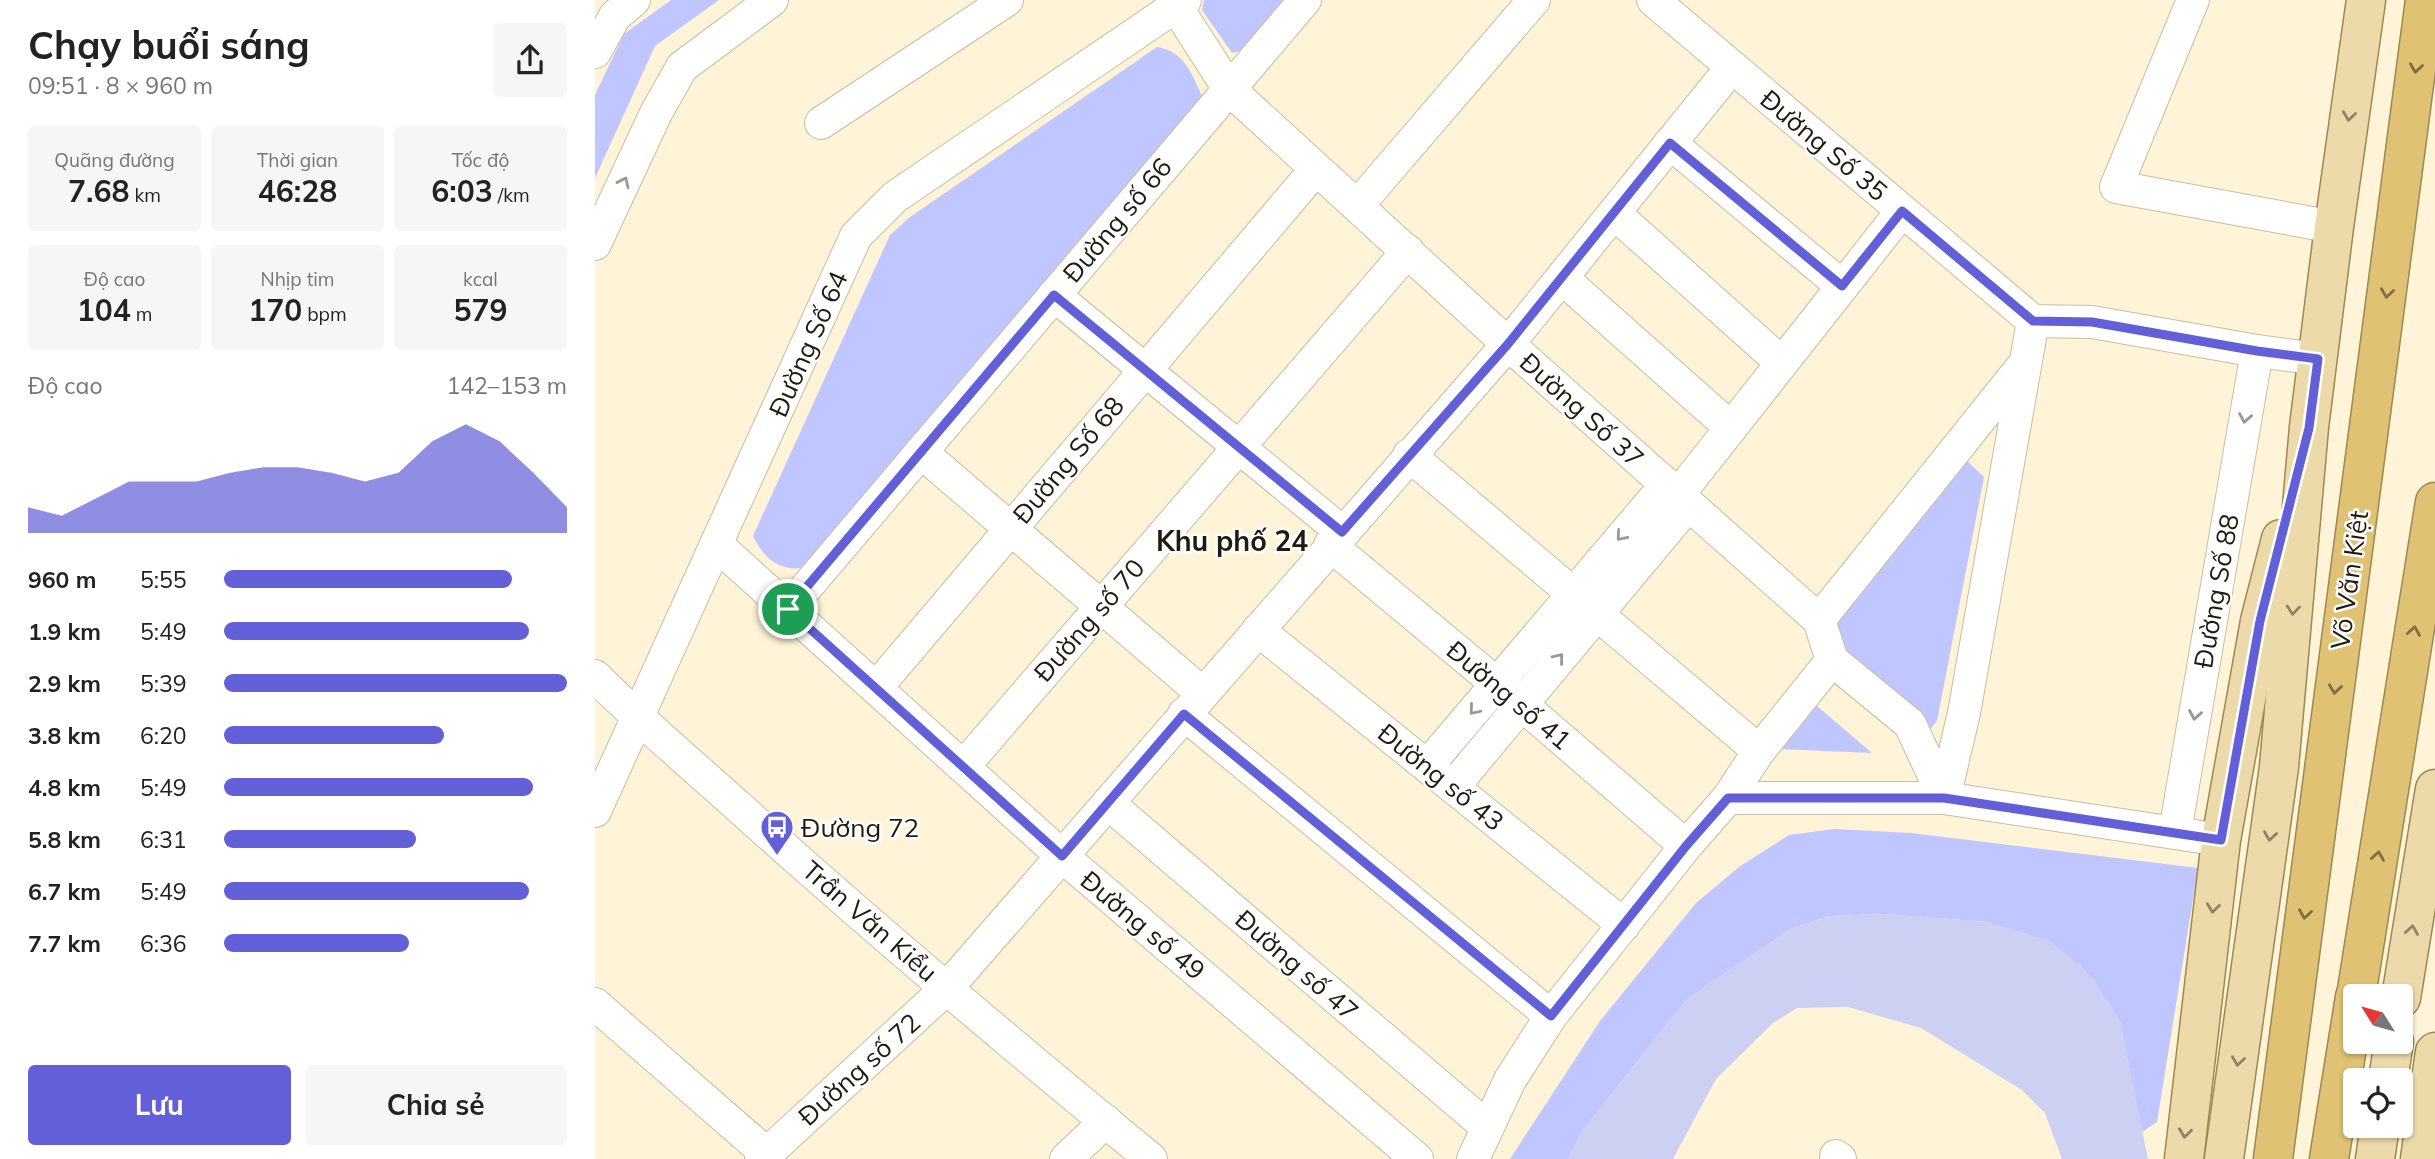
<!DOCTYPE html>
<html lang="vi">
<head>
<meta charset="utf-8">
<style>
	:root { --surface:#fff; --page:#f6f6f6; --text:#222; --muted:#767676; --accent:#625fd8 }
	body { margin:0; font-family:Mulish,sans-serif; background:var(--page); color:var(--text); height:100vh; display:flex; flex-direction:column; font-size:26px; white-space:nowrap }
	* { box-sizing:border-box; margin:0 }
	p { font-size:23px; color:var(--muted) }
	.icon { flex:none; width:38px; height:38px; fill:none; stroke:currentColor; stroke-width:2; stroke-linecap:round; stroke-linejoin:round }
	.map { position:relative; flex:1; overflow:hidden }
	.drawer { display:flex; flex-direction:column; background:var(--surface); width:595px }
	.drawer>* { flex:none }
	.needle { width:46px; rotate:307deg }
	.tools { position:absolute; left:1748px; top:984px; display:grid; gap:14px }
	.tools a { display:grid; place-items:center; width:70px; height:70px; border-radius:7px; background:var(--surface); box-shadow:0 2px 5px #0004; font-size:35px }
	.pin { position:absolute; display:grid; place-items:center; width:60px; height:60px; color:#fff; margin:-30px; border:4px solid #fff; border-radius:50%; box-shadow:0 2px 7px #0007 }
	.round { display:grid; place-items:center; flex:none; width:74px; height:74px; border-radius:7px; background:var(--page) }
	.summary { display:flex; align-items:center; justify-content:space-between; height:119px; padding:0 28px }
	h1 { font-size:38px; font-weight:700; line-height:52px }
	.stats { display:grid; grid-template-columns:repeat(3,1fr); gap:10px; height:119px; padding:7px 28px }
	.stats div { display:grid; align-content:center; border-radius:7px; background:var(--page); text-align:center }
	.stats b { font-size:30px; font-weight:700 }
	.stats small { font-size:19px; font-weight:400 }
	.stats p { font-size:19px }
	.chart { height:196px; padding:14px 28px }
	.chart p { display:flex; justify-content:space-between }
	.chart svg { width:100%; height:126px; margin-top:7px; fill:var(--accent); opacity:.7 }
	.button { display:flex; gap:14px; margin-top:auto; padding:14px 28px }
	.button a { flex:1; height:80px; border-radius:7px; background:var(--accent); color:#fff; font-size:28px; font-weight:700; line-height:80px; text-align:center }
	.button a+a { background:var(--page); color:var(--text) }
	ul { padding:0 28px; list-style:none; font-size:23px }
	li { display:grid; grid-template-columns:112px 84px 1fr; align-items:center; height:52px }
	li i { height:18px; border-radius:9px; background:var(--accent) }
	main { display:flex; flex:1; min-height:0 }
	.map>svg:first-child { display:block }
	.green { fill:#c0c6ff }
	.water { fill:#ccd0f2 }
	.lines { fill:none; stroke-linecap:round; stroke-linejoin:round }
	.minor-casing { stroke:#c8bda1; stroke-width:34 }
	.major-casing { stroke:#9c8851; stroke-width:41 }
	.highway-casing { stroke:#9c8851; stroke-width:41 }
	.minor { stroke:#fff; stroke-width:32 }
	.major { stroke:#ecdaab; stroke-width:38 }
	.highway { stroke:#dfc273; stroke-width:38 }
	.oneway { stroke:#7f6e42 }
	.oneway2 { stroke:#908466 }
	.oneway3 { stroke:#9a9894 }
	.route-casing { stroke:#fff; stroke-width:14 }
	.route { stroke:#625fd8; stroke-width:9 }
	.labels { text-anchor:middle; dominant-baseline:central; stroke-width:5; stroke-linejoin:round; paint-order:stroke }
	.street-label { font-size:26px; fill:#1f1b11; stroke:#fff }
	.poi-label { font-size:26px; fill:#1f1b11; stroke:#fff; text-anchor:start }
	.neighbourhood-label { font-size:28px; font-weight:bold; fill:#1f1b11; stroke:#fff }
</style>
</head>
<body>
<main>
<section class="drawer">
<div class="summary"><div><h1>Chạy buổi sáng</h1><p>09:51 · 8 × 960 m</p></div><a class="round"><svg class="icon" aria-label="share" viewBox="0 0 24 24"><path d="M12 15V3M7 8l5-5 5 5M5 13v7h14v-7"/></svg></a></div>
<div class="stats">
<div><p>Quãng đường</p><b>7.68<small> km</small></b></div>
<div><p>Thời gian</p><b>46:28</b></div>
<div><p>Tốc độ</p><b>6:03<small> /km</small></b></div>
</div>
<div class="stats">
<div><p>Độ cao</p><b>104<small> m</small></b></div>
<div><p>Nhịp tim</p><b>170<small> bpm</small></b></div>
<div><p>kcal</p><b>579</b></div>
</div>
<div class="chart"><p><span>Độ cao</span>142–153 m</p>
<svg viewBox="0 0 160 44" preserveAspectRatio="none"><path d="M0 44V35L10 38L20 32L30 26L40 26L50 26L60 23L70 21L80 21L90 23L100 26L110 23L120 12L130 6L140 12L150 23L160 35V44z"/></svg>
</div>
<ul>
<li><b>960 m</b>5:55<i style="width:84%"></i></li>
<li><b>1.9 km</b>5:49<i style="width:89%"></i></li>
<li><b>2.9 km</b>5:39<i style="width:100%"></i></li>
<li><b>3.8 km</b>6:20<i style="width:64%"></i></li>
<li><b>4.8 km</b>5:49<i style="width:90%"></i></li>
<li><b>5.8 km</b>6:31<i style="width:56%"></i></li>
<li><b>6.7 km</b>5:49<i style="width:89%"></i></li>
<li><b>7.7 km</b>6:36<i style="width:54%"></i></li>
</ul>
<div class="button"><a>Lưu</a><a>Chia sẻ</a></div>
</section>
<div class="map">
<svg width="1840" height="1159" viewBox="0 0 1840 1159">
	<rect width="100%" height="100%" fill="#fff4d7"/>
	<g class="green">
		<path d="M76,0H124L60,46L0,178V95L29,34Z"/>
		<path d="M609,0H696L651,50L637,53L607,10Z"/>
		<path d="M562,47C589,51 597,74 607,96L598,116L207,568C183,571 168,557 158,536L295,235L315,217Z"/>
		<path d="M1371,460L1389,477L1342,721L1333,732L1239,654L1230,629Z"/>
		<path d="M1208,694L1277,753L1163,748Z"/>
		<path d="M1239,829L1316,833L1603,868L1562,1122L1547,1132L1525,1022L1500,982L1484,965L1394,922L1289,914L1235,916L1195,929L1091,1000L989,1129L973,1159H915L1005,1021L1101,903L1144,867L1194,835Z"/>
	</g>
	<path class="water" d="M1289,914L1394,922L1455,941L1484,965L1500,982L1525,1022L1553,1159H1467L1450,1113L1427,1090L1326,1028L1253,1007L1202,1008L1178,1023L1121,1079L1078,1159H973L989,1129L1091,1000L1195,929L1235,916Z"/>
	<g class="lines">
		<defs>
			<g id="minor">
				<path d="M577,0L634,89L913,344L1224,620L1237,660L1315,724L1349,798"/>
				<path d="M1058,0L1438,321L1497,322L1662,351L1723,359"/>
				<path d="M1598,0L1521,187L1739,227"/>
				<path d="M0,52L20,16L39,0"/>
				<path d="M226,123L412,0"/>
				<path d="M1075,143L1247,286"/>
				<path d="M762,206L939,0"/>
				<path d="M1019,213L1187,363"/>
				<path d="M0,244L61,113L87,67L177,0"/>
				<path d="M967,278L1136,428"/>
				<path d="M459,295L747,532"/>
				<path d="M326,452L607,693"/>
				<path d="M814,455L1164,751"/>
				<path d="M1083,495L1307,211"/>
				<path d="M122,545L467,856L822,1159"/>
				<path d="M735,545L926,704L1091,846"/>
				<path d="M193,609L710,0"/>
				<path d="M1224,620L1427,367"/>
				<path d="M663,630L1029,925"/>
				<path d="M0,676C46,722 96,764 145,808C279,929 417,1045 556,1159"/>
				<path d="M281,688L721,169"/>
				<path d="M589,714L956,1016"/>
				<path d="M832,766L1071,485"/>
				<path d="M368,767L813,251"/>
				<path d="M858,787L1093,505"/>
				<path d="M1133,798L1164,751L1237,660"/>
				<path d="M1349,798L1369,713L1438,321"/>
				<path d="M513,803L892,1127"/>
				<path d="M0,811L261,236L300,197L590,0"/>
				<path d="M1580,832L1662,351"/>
				<path d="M0,1004L172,1154"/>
				<path d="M1241,1156L1245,1159"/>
				<path d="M166,1159L352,988L913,344L1137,67"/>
				<path d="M471,1159L511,1121"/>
				<path d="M878,1159L915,1080L956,1016L1091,846L1133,798H1349L1626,840"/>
			</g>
			<g id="major">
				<path d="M1806,998L1840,789"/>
				<path d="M1793,1080L1799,1041"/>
				<path d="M1589,1159L1626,840L1665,621L1686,539"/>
				<path d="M1629,1159L1684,767L1714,427L1739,227L1771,0"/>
				<path d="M1780,1159L1785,1125"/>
				<path d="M1825,1159L1840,1052"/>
			</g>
			<g id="highway">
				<path d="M1761,996L1840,502"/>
				<path d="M1678,1159L1830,0"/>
				<path d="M1734,1159L1760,997"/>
			</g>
		</defs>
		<use href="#minor" class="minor-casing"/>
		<use href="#major" class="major-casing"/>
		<use href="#highway" class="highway-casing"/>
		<use href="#minor" class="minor"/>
		<use href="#major" class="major"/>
		<use href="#highway" class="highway"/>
	</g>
	<defs><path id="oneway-chevron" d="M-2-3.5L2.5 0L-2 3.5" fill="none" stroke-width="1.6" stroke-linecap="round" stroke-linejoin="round" transform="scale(1.75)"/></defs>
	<g class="oneway">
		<use href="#oneway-chevron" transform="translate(1821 68) rotate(98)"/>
		<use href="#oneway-chevron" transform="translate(1792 293) rotate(98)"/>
		<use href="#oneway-chevron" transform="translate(1819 631) rotate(-81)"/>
		<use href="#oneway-chevron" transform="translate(1740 689) rotate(98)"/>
		<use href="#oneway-chevron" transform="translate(1783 856) rotate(-81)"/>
		<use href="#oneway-chevron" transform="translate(1710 914) rotate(98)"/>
	</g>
	<g class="oneway2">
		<use href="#oneway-chevron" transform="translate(1754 116) rotate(98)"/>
		<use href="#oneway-chevron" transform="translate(1698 610) rotate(95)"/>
		<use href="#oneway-chevron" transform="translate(1675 836) rotate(98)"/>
		<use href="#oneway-chevron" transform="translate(1618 908) rotate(97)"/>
		<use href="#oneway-chevron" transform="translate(1817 930) rotate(-81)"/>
		<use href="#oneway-chevron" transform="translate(1643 1061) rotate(98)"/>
		<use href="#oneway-chevron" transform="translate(1590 1133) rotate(97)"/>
	</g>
	<g class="oneway3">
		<use href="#oneway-chevron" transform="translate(29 182) rotate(-65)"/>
		<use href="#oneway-chevron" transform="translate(1650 418) rotate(100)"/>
		<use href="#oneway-chevron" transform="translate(1026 536) rotate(131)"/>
		<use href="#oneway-chevron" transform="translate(964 658) rotate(-51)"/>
		<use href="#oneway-chevron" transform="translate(879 710) rotate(130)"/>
		<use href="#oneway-chevron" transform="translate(1600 715) rotate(100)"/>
	</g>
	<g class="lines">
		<defs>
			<path id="route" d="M1075,143L1247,286L1307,211L1438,321L1497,322L1662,351L1723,359L1714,428L1665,621L1626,840L1349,798H1133L1091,846L956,1016L589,714L467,856L193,609L459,295L747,532L913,344Z"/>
		</defs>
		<use href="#route" class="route-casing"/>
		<use href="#route" class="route"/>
	</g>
	<defs>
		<symbol id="bus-pin" viewBox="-11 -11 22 30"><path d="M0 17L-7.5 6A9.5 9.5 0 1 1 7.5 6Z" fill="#625fd8" stroke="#fff"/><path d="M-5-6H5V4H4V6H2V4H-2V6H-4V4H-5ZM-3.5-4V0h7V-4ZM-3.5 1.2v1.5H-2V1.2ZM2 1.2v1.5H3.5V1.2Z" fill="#fff"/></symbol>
	</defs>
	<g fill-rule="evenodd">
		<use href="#bus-pin" x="163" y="808" width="38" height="52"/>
	</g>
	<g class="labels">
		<g class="street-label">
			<text transform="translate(1229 145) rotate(40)">Đường Số 35</text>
			<text transform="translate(522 220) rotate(-50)">Đường số 66</text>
			<text transform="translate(213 344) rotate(-66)">Đường Số 64</text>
			<text transform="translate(987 410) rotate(42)">Đường Số 37</text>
			<text transform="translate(473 460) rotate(-50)">Đường Số 68</text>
			<text transform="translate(1754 580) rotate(-82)">Võ Văn Kiệt</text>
			<text transform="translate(1621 591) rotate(-80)">Đường Số 88</text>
			<text transform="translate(494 620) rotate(-49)">Đường số 70</text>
			<text transform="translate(914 695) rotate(40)">Đường số 41</text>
			<text transform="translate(846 777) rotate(39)">Đường số 43</text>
			<text transform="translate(275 921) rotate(41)">Trần Văn Kiểu</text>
			<text transform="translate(548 925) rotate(40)">Đường số 49</text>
			<text transform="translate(702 965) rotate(41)">Đường số 47</text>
			<text transform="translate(264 1069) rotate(-42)">Đường số 72</text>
		</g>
		<g class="poi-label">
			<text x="206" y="827">Đường 72</text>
		</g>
		<g class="neighbourhood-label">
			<text x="637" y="540">Khu phố 24</text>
		</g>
	</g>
</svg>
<div class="tools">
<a><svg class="needle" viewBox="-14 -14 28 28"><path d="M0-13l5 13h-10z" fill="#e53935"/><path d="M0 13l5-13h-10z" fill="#767676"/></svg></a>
<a><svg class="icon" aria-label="locate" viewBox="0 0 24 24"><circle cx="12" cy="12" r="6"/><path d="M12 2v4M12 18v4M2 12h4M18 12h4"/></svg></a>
</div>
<div class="pin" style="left:193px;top:609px;background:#1e9e55"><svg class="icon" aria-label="arrive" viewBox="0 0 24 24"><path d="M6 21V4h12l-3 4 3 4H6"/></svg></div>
</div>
</main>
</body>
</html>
